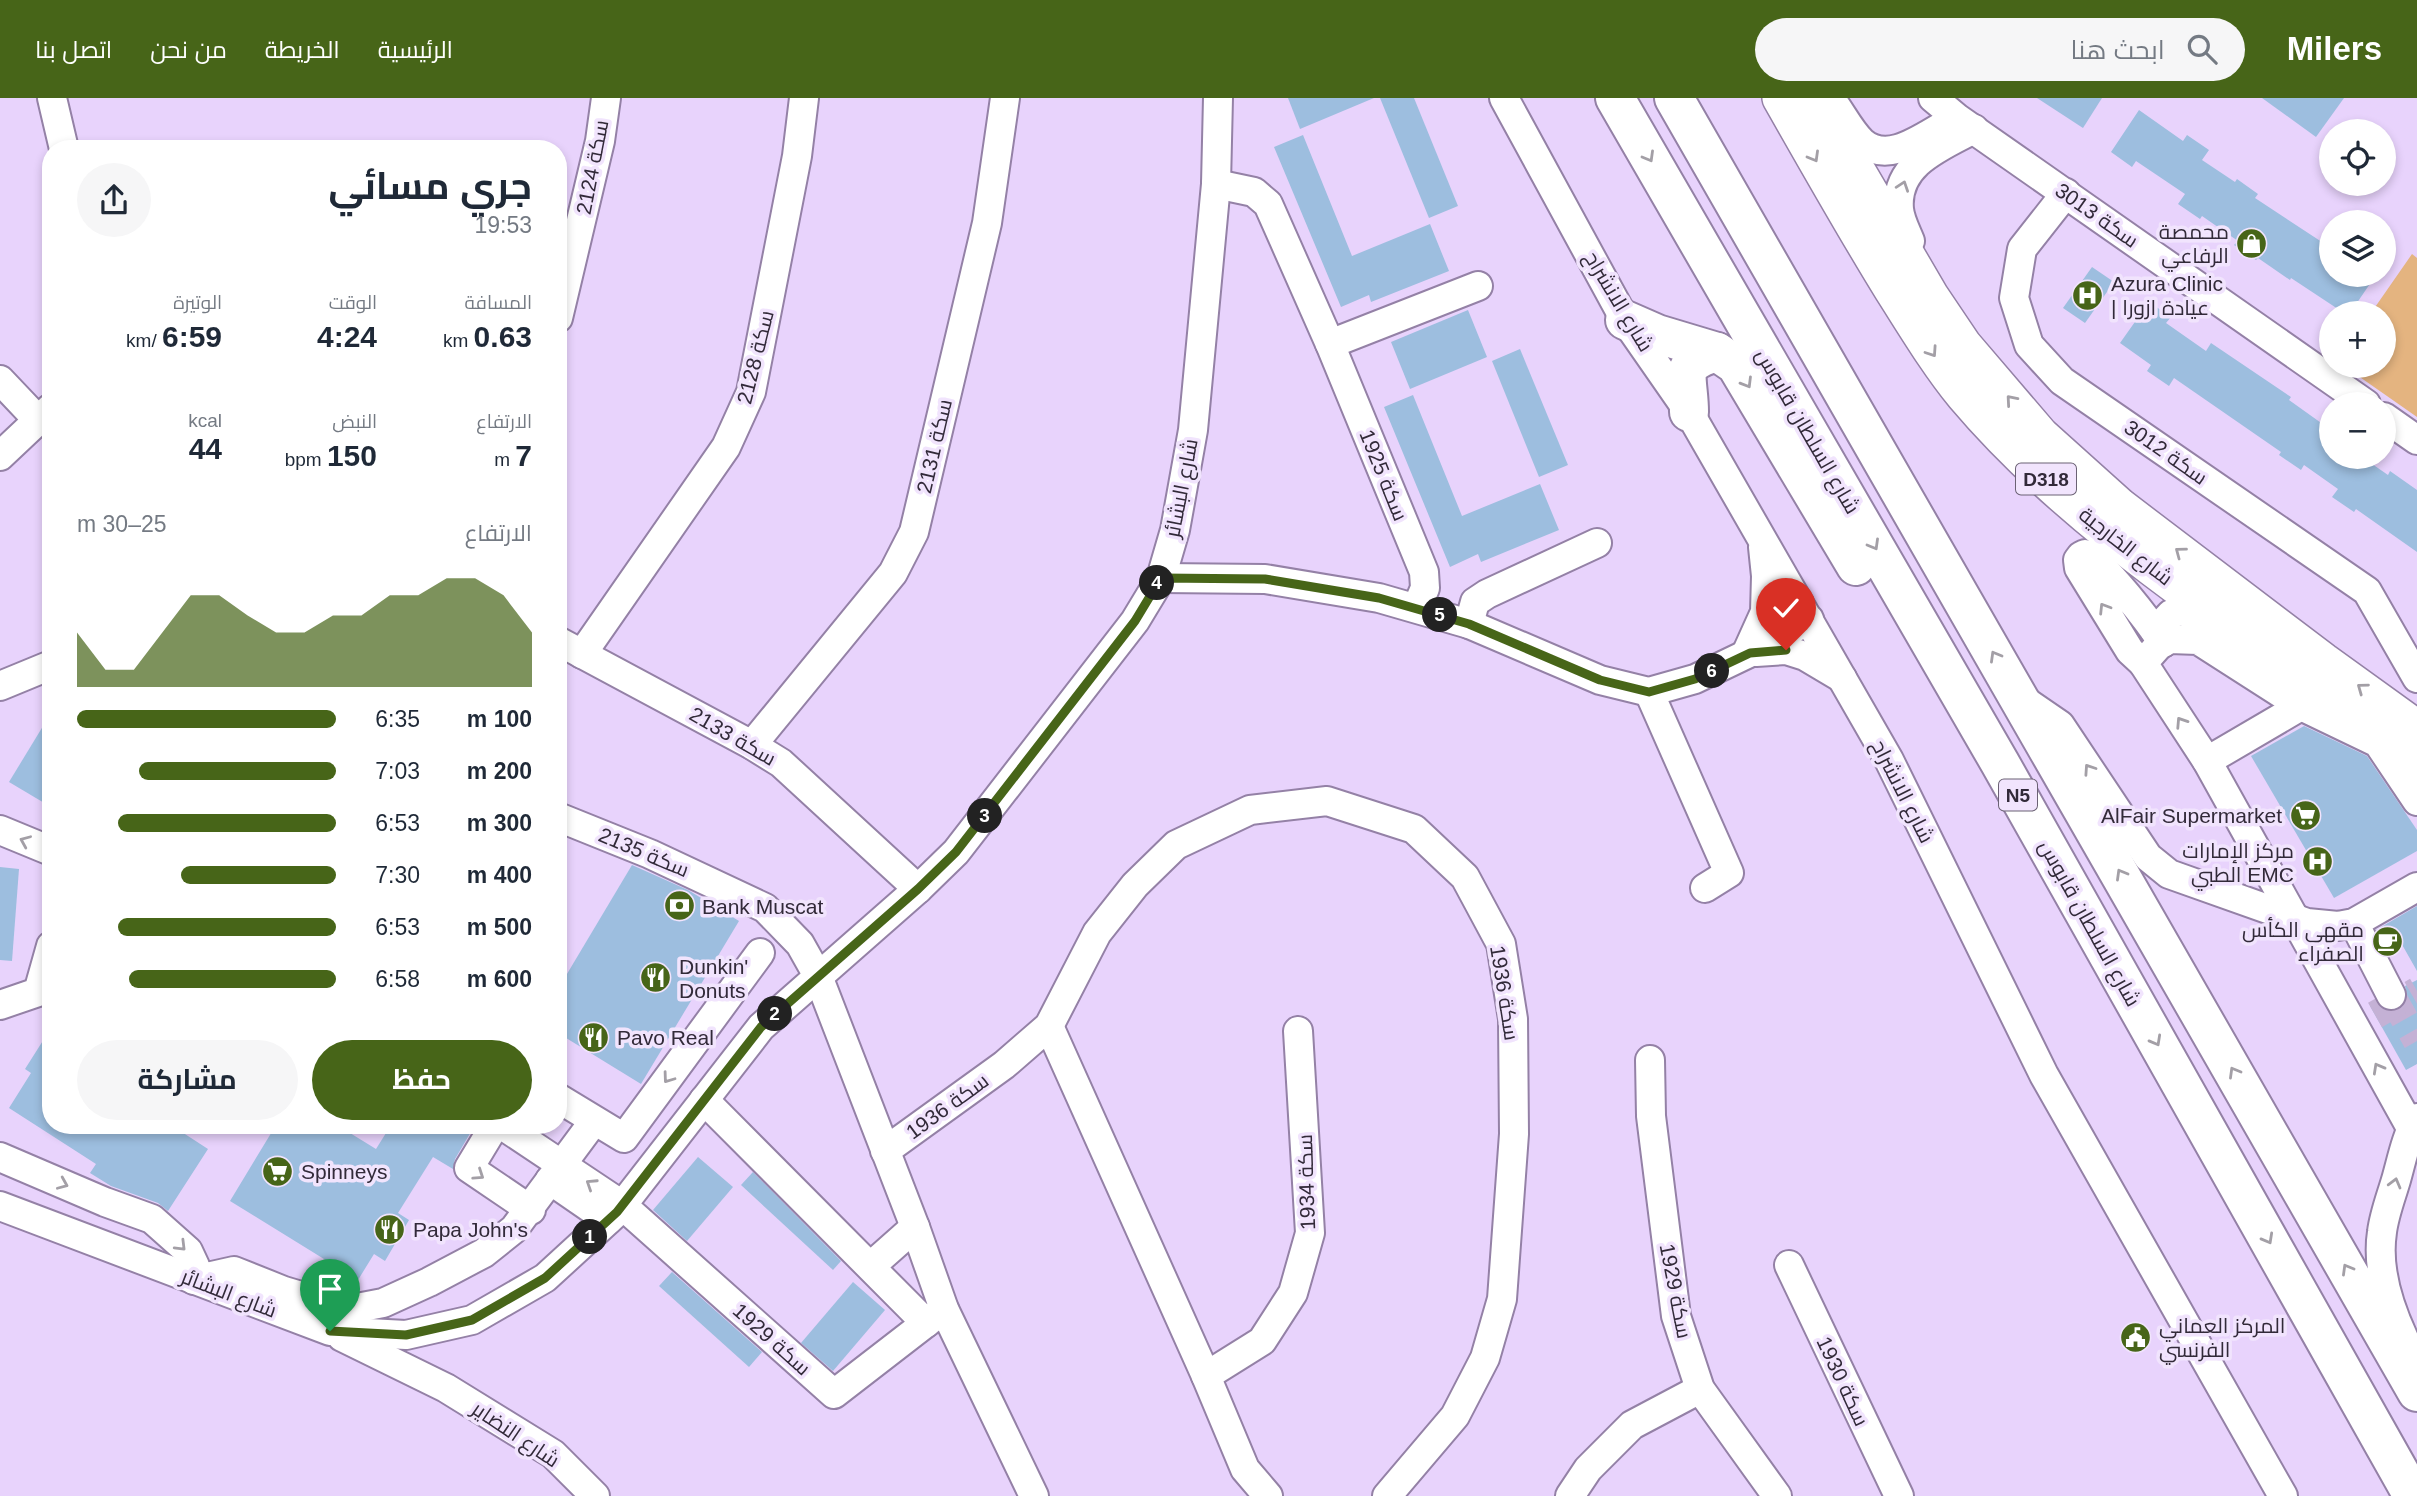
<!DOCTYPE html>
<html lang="ar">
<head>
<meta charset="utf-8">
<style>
	:root { --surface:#fff; --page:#f6f6f7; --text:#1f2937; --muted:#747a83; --accent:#476518 }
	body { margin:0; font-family:Helvetica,Cairo,sans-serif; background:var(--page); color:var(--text); direction:rtl; height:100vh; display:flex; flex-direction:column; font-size:26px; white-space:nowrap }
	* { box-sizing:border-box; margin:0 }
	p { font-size:23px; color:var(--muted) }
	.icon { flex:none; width:38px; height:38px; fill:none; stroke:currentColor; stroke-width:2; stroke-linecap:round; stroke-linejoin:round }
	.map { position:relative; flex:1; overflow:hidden; direction:ltr }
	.side { position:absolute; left:42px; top:42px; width:525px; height:994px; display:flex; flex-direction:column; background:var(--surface); border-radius:28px; box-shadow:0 4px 10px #0003; direction:rtl }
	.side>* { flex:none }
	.tools { position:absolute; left:2319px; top:21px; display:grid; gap:14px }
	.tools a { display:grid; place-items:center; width:77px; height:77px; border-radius:50%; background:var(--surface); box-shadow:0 4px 10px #0003; font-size:35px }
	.pin { position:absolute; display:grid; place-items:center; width:60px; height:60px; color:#fff; margin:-72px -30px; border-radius:50% 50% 50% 0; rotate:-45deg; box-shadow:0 0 7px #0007 }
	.pin .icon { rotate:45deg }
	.km { position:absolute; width:35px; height:35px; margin:-18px; border-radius:50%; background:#222; color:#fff; font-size:19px; line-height:35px; text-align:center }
	.round { display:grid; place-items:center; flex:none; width:74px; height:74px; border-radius:37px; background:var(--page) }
	.headline { display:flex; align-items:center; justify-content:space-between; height:119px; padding:0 35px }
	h1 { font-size:38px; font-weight:700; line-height:52px }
	.stats { display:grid; grid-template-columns:repeat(3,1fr); gap:10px; height:119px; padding:7px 35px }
	.stats div { display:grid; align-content:center }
	.stats b { font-size:30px; font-weight:700 }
	.stats small { font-size:19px; font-weight:400 }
	.stats p { font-size:19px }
	.chart { height:196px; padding:14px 35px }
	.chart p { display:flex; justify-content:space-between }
	.chart svg { width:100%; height:126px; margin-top:7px; fill:var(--accent); opacity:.7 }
	.primary-button { display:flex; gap:14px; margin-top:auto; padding:14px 35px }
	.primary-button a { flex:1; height:80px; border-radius:42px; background:var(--accent); color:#fff; font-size:28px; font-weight:700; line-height:80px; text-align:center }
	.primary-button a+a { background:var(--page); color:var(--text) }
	ul { padding:0 35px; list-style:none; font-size:23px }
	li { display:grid; grid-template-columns:112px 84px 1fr; align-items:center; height:52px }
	li i { height:18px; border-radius:9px; background:var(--accent) }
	header { display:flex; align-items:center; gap:42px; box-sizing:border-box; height:98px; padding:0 35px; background:var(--accent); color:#fff }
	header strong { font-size:33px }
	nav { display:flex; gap:38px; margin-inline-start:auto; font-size:24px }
	.search { width:490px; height:63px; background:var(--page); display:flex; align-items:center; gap:18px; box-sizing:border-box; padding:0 24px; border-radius:38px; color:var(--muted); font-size:26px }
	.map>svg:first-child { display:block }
	.green { fill:#e4b480 }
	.building { fill:#9dbedf }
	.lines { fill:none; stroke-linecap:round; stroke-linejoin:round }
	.minor-tunnel { stroke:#c4b1d5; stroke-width:28; stroke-dasharray:28 14; stroke-linecap:butt }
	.minor-casing { stroke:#9481a6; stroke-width:32 }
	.major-casing { stroke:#9481a6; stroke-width:38 }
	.highway-casing { stroke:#9481a6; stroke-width:42 }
	.minor { stroke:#fff; stroke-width:28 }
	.major { stroke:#fff; stroke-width:35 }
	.highway { stroke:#fff; stroke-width:38 }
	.oneway { stroke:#a39fa6 }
	.route-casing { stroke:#fff; stroke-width:14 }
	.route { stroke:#476518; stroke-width:9 }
	.labels { text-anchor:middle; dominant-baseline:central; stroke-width:7; stroke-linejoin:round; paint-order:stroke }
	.shield { fill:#f1e4fd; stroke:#6b6274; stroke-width:2 }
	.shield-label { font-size:19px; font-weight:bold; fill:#322a39 }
	.street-label { font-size:21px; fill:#322a39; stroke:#f1e4fd }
	.poi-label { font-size:21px; fill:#322a39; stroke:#f1e4fd; text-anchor:start }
</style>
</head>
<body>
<header>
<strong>Milers</strong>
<div class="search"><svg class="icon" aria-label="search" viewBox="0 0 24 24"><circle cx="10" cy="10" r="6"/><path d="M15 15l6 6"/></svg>ابحث هنا</div>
<nav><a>الرئيسية</a><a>الخريطة</a><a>من نحن</a><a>اتصل بنا</a></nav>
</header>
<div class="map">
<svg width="2417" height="1398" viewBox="0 0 2417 1398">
	<rect width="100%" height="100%" fill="#e8d3fc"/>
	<path class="green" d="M2412,156L2417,160V319L2344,268H2384V215H2371Z"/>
	<g class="building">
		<path d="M1288,0H1374L1300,31Z"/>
		<path d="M1380,0H1414L1458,108L1429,120Z"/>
		<path d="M2037,0H2102L2083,30Z"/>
		<path d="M2262,0H2344L2316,39Z"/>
		<path d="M2139,12L2183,43L2187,37L2209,52L2202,62L2235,84L2237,81L2258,96L2255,100L2331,150V177H2376L2350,215H2344L2291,180L2290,182L2258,160L2256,162L2234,147L2238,143L2202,118L2200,121L2178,106L2185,96L2136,63L2132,69L2111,54Z"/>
		<path d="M1303,37L1352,158L1430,126L1449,173L1371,204L1369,197L1341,209L1274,49Z"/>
		<path d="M2092,169L2114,184L2085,225L2063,210Z"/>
		<path d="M2149,204L2171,219L2166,225L2206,253L2211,245L2291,299L2289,302L2331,332V359H2362L2388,377L2390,373L2417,392V454L2356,411L2354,414L2332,399L2338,391L2304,367L2301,372L2279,357L2281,354L2174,280L2169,288L2147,273L2151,267L2120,245Z"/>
		<path d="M1468,212L1487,259L1410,291L1391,244Z"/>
		<path d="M1520,251L1568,367L1539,379L1492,263Z"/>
		<path d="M1413,297L1462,418L1540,386L1559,432L1481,464L1478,456L1450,469L1384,309Z"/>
		<path d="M51,615V709L9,684Z"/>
		<path d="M2304,628L2367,658L2417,732V753L2334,800L2251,658Z"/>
		<path d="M632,767L688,792L739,823L641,986L558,935V891Z"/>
		<path d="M0,769L19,771L12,863L0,862Z"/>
		<path d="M2417,808V873L2400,843L2386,851L2376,832Z"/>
		<path d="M2417,882V966L2406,972L2370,908L2376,905L2381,911L2390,913L2399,911L2405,907L2407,898L2405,888Z"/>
		<path d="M51,930V1027H171L208,1051L168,1113L158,1105L111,1088L90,1075L96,1066L9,1010L31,975L25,971Z"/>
		<path d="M276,1027H337L376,1051L391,1027H475L455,1061L453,1071L433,1059L398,1115L409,1122L385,1163L374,1156L358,1182L230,1103Z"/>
		<path d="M698,1059L733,1089L687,1143L653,1112Z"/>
		<path d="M753,1074L841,1163L833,1172L741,1087Z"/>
		<path d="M672,1174L762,1254L749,1269L659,1188Z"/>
		<path d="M853,1184L885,1212L833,1273L801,1245Z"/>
	</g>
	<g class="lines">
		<g class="minor-tunnel">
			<path d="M2391,897L2417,943"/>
			<path d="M2375,917L2417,893"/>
		</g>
		<defs>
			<g id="minor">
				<path d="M52,0L64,51"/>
				<path d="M1504,0L1625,222L1689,314L1889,662L2044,977L2283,1398"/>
				<path d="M1933,0L1957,20L2366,306"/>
				<path d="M1833,4C1842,16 1851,34 1862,44C1887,66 1920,41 1943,28"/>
				<path d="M1216,86L1254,94L1268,106L1330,246L1424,474L1425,490L1417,509"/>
				<path d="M2066,95L2022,151L2014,200L2029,247L2062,283L2367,493L2417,580"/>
				<path d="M1910,143C1906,133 1900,122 1899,111C1895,66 1940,49 1974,31"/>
				<path d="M558,220L600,43L606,0"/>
				<path d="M1330,246L1478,188"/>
				<path d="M0,282L38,322"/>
				<path d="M2384,319L2417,342"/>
				<path d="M0,358L51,310"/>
				<path d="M1161,480L1265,481L1379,500L1469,526L1600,582L1649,594L1695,581L1770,545L1809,521"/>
				<path d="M1469,526L1475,504L1487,496L1597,445"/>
				<path d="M2155,533L2171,516L2183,512L2212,531"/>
				<path d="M558,543L752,647L781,665L918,791"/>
				<path d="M1756,554L1786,552L1805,558L1842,580"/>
				<path d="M582,556L726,349L751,294L797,58L804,0"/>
				<path d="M1746,556L1765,514L1766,478L1763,449"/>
				<path d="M2143,565L2130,553L2079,470L2078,462L2081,458L2085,456C2105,466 2150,525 2163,545"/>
				<path d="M0,588L51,567"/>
				<path d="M1649,594L1729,775L1705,790"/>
				<path d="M2025,603L2060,627L2148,759L2169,776L2307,825L2338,828L2354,825L2417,789"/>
				<path d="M752,647L893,475L914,434L987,125L1005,0"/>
				<path d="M2207,663L2301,608"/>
				<path d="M558,719L650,756L765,810L800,846L818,878L915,1129L944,1211L1034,1398"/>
				<path d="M0,732L51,753"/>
				<path d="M2354,825L2391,897"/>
				<path d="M0,907L38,894L51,848"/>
				<path d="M1049,928L1206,1278L1245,1371L1268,1398"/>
				<path d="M1650,962L1651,1018L1676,1218L1700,1291L1777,1398"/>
				<path d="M558,1000L624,1040L760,855"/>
				<path d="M704,1002L926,1225"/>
				<path d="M495,1027L469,1070L531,1112"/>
				<path d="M502,1027L622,1107L834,1296L944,1211"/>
				<path d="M2411,1030L2207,663L2143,565L2159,547L2170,541L2198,542L2301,608L2378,645L2417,703"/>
				<path d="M885,1053L1004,967L1049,928L1097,835L1135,787L1176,747L1250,712L1327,703L1414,731L1465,779L1501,846L1513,921L1514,1036L1502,1201L1485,1260L1455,1318L1387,1398"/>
				<path d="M0,1059L105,1104L152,1121L188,1153L195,1168L194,1182L234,1173L284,1193L328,1206L357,1210L383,1205L429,1184L484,1155L514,1131L594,1023"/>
				<path d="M550,1082L608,1122"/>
				<path d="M0,1108L330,1233L406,1237L472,1222L545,1180L617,1114L761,929L918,791L956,754L1135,523L1161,480L1175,432L1193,332L1216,86L1218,0"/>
				<path d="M1789,1167L1899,1398"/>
				<path d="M871,1168L915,1129"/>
				<path d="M342,1239L446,1290L553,1356L595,1398"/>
				<path d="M2408,1249C2391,1215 2376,1173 2382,1134C2384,1117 2391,1099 2396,1082C2402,1061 2406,1039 2417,1020"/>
				<path d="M1206,1278L1262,1243L1293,1195L1310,1135L1298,933"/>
				<path d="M1570,1398L1588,1371L1632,1327L1700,1291"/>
			</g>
			<g id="major">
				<path d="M1780,0C1817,65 1853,129 1892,192C1915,228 1937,265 1964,298C2088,445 2266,546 2417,662"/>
				<path d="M1815,0L1931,198L1964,247L2041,337L2120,408L2324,563L2417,630"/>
			</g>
			<g id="highway">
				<path d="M1615,0L2000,665L2413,1398"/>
				<path d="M1674,0L2417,1294"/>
				<path d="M1625,222L1657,236L1717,254L1736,267L1856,468"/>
				<path d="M1689,314C1689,278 1675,266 1717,254"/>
			</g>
		</defs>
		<use href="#minor" class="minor-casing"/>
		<use href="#major" class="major-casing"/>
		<use href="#highway" class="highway-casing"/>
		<use href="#minor" class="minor"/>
		<use href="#major" class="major"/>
		<use href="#highway" class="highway"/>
	</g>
	<defs><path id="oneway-chevron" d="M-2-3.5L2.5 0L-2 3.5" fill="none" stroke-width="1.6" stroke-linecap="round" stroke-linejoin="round" transform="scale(1.75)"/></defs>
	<g class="oneway">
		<use href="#oneway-chevron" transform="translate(1649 59) rotate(60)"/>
		<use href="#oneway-chevron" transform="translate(1814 59) rotate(60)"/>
		<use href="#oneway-chevron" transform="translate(1903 88) rotate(-71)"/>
		<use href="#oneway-chevron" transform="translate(1932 254) rotate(56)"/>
		<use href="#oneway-chevron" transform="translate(1747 285) rotate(59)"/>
		<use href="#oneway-chevron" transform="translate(2011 302) rotate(-131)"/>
		<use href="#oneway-chevron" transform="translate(1874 447) rotate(60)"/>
		<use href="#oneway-chevron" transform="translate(2180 454) rotate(-143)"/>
		<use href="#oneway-chevron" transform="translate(2104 510) rotate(-122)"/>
		<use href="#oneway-chevron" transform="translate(1995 558) rotate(-120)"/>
		<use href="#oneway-chevron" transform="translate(2362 590) rotate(-144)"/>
		<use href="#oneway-chevron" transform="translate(2181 624) rotate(-123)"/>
		<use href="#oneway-chevron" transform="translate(2089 671) rotate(-124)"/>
		<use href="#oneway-chevron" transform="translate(25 743) rotate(-157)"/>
		<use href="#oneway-chevron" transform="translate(2121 776) rotate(-120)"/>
		<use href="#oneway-chevron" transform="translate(2156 943) rotate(61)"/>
		<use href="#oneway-chevron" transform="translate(2378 970) rotate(-119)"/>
		<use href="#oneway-chevron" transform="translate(2234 974) rotate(-120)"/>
		<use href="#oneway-chevron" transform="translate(668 980) rotate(126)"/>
		<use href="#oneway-chevron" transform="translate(479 1077) rotate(34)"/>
		<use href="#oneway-chevron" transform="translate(2395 1085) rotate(-75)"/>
		<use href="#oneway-chevron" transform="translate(63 1086) rotate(23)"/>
		<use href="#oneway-chevron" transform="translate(591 1086) rotate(-147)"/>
		<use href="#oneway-chevron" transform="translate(2268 1141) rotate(61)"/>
		<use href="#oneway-chevron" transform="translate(181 1148) rotate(45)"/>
		<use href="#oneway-chevron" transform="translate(2347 1171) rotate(-120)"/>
	</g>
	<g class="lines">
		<defs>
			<path id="route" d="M330,1233L406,1237L472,1222L545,1180L617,1114L761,929L918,791L956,754L1135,523L1161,480L1265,481L1379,500L1469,526L1600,582L1649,594L1695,581L1750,555L1786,552"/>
		</defs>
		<use href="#route" class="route-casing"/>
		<use href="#route" class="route"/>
	</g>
	<defs>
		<symbol id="shop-disc" viewBox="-11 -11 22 22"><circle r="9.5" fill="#476518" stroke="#f1e4fd"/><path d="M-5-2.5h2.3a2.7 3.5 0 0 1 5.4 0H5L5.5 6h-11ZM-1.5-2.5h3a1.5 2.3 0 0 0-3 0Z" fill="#fff"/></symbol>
		<symbol id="hospital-disc" viewBox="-11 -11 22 22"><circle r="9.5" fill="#476518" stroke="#f1e4fd"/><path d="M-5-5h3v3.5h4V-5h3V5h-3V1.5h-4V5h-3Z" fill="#fff"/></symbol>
		<symbol id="supermarket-disc" viewBox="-11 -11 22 22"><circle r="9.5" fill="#476518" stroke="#f1e4fd"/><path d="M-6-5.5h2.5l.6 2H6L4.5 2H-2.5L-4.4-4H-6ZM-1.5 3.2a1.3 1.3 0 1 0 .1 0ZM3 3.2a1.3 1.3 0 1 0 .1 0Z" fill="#fff"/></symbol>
		<symbol id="bank-disc" viewBox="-11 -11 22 22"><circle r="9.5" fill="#476518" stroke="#f1e4fd"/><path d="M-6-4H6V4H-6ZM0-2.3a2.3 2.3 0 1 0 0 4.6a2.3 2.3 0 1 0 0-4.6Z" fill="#fff"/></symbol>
		<symbol id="cafe-disc" viewBox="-11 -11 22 22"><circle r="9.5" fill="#476518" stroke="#f1e4fd"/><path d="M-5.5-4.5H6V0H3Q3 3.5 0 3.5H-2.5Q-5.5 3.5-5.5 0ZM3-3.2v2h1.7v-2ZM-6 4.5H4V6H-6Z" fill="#fff"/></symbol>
		<symbol id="restaurant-disc" viewBox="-11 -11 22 22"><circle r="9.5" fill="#476518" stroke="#f1e4fd"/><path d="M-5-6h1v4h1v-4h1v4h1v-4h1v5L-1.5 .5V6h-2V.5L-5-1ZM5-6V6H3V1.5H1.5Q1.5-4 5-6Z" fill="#fff"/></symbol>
		<symbol id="civic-disc" viewBox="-11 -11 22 22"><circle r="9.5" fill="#476518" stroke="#f1e4fd"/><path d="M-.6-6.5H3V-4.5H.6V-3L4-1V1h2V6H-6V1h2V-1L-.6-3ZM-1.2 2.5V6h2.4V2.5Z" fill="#fff"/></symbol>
	</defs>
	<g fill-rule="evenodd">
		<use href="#shop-disc" x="2234" y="128" width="35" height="35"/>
		<use href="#hospital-disc" x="2070" y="180" width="35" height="35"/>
		<use href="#supermarket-disc" x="2288" y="700" width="35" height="35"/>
		<use href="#hospital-disc" x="2300" y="746" width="35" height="35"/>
		<use href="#bank-disc" x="662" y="790" width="35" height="35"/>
		<use href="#cafe-disc" x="2370" y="826" width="35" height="35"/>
		<use href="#restaurant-disc" x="638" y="862" width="35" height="35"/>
		<use href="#restaurant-disc" x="576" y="922" width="35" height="35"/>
		<use href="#supermarket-disc" x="260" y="1056" width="35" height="35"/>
		<use href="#restaurant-disc" x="372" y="1114" width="35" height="35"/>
		<use href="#civic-disc" x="2118" y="1222" width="35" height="35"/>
	</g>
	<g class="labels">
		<g class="shield">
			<rect x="2016" y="365.5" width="60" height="31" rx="5"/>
			<rect x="1999" y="681.5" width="38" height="31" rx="5"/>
		</g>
		<g class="shield-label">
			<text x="2046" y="381">D318</text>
			<text x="2018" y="697">N5</text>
		</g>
		<g class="street-label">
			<text transform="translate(592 69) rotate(-79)">سكة 2124</text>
			<text transform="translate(2097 117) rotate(35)">سكة 3013</text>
			<text transform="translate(1619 203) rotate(59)">شارع الانشراح</text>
			<text transform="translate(755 259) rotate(-76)">سكة 2128</text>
			<text transform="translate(1808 333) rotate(60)">شارع السلطان قابوس</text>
			<text transform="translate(934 348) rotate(-77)">سكة 2131</text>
			<text transform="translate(2166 354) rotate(35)">سكة 3012</text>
			<text transform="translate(1384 377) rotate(68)">سكة 1925</text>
			<text transform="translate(1181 390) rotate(-79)">شارع البشائر</text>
			<text transform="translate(2126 448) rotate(38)">شارع الخارجية</text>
			<text transform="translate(733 638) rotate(30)">سكة 2133</text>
			<text transform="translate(1903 693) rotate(63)">شارع الانشراح</text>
			<text transform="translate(644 754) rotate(23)">سكة 2135</text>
			<text transform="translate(2090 825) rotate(61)">شارع السلطان قابوس</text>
			<text transform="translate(1505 895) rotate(81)">سكة 1936</text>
			<text transform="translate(947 1008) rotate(-36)">سكة 1936</text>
			<text transform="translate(1306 1084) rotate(-92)">سكة 1934</text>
			<text transform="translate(1676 1193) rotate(79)">سكة 1929</text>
			<text transform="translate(229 1195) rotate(21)">شارع البشائر</text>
			<text transform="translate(772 1241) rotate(42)">سكة 1929</text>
			<text transform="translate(1843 1283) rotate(65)">سكة 1930</text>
			<text transform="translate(516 1336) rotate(34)">شارع النضاير</text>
		</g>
		<g class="poi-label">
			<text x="2229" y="133" text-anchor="end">محمصة<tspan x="2229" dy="24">الرفاعي</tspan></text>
			<text x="2111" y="185">Azura Clinic<tspan x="2111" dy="24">| عيادة ازورا</tspan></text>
			<text x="2282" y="717" text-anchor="end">AlFair Supermarket</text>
			<text x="2294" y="752" text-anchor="end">مركز الإمارات<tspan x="2294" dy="24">الطبي EMC</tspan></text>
			<text x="702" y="808">Bank Muscat</text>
			<text x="2364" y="831" text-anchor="end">مقهى الكأس<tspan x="2364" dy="24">الصفراء</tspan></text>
			<text x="679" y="868">Dunkin'<tspan x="679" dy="24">Donuts</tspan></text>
			<text x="617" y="939">Pavo Real</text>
			<text x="301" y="1073">Spinneys</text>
			<text x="413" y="1131">Papa John's</text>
			<text x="2159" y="1227">المركز العماني<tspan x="2159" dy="24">الفرنسي</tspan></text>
		</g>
	</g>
</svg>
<div class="tools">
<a><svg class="icon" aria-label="locate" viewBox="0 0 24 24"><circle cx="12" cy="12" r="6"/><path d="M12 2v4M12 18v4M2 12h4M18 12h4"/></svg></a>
<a><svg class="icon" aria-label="layers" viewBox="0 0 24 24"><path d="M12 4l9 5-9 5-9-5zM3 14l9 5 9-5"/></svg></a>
<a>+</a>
<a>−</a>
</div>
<div class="pin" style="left:330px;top:1233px;background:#1e9e55"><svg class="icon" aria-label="arrive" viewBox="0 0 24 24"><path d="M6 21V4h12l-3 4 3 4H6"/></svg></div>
<div class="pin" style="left:1786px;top:552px;background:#d93025"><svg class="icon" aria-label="check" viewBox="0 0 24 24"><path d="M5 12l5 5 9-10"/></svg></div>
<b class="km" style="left:590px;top:1139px">1</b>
<b class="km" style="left:775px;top:916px">2</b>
<b class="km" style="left:985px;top:718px">3</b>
<b class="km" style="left:1157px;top:485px">4</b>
<b class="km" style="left:1440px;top:517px">5</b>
<b class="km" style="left:1712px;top:573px">6</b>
<section class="side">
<div class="headline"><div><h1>جري مسائي</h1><p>19:53</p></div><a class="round"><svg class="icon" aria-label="share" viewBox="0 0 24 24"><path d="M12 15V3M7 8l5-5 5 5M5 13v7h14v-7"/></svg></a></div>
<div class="stats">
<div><p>المسافة</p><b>0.63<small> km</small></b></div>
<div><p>الوقت</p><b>4:24</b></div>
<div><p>الوتيرة</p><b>6:59<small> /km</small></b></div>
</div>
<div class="stats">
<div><p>الارتفاع</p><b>7<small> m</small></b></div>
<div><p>النبض</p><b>150<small> bpm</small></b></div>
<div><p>kcal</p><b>44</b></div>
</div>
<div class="chart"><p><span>الارتفاع</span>25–30 m</p>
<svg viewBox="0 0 160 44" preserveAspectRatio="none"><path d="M0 44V25L10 38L20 38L30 25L40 12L50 12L60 19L70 25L80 25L90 19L100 19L110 12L120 12L130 6L140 6L150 12L160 25V44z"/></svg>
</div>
<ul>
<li><b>100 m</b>6:35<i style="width:100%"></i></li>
<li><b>200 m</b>7:03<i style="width:76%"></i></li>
<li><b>300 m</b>6:53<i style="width:84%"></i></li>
<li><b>400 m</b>7:30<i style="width:60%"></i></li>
<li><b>500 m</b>6:53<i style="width:84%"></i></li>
<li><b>600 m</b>6:58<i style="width:80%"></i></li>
</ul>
<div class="primary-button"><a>حفظ</a><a>مشاركة</a></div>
</section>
</div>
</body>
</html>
